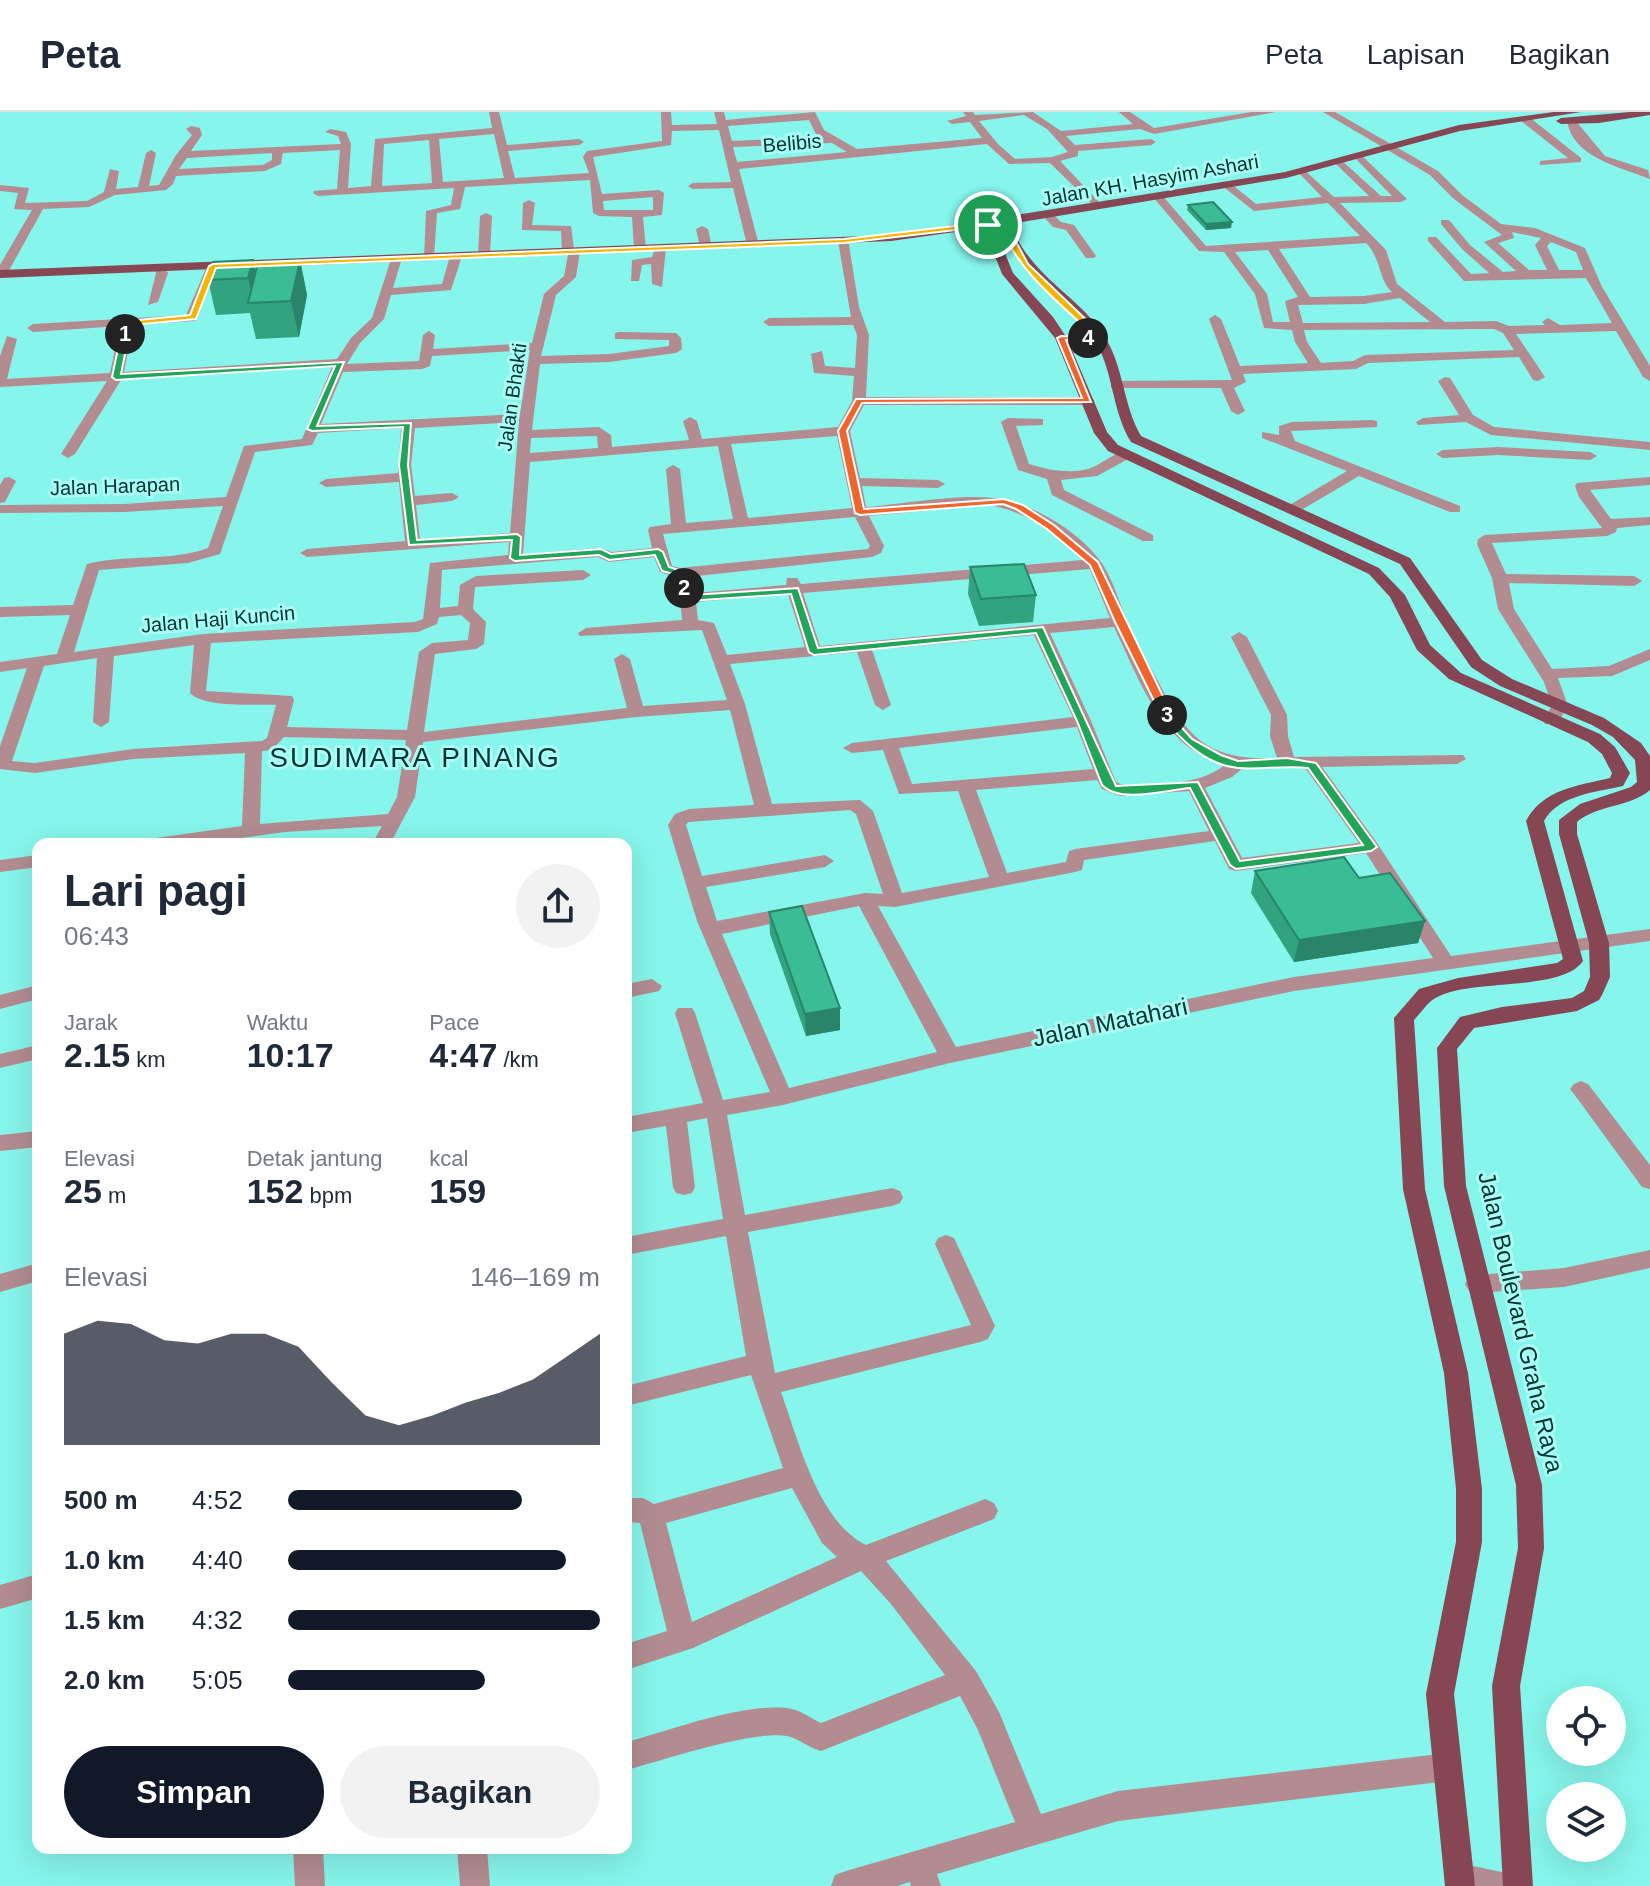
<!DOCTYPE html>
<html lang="id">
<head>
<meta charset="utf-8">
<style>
	:root { --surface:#fff; --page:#f2f2f3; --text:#1f2937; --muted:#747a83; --line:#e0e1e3; --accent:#111827 }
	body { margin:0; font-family:Helvetica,sans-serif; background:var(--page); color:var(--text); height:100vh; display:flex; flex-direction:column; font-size:30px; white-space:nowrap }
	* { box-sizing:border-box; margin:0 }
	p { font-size:26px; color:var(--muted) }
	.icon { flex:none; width:44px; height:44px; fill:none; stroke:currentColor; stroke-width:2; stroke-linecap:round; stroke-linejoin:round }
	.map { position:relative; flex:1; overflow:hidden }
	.panel { position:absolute; left:32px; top:726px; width:600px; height:1016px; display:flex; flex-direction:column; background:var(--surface); border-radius:16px; box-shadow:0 8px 32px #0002 }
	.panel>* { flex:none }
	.tools { position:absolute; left:1546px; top:1574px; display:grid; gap:16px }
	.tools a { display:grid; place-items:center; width:80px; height:80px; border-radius:50%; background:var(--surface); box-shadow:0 8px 32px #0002; font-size:40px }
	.pin { position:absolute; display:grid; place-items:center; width:68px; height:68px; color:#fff; margin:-34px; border:4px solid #fff; border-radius:50%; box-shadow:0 2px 8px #0007 }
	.km { position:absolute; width:40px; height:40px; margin:-20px; border-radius:50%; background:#222; color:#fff; font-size:22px; line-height:40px; text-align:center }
	.round { display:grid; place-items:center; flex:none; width:84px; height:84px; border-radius:42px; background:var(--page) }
	.summary { display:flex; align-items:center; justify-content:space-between; height:136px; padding:0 32px }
	h1 { font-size:44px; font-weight:800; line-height:60px }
	.figures { display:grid; grid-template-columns:repeat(3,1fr); gap:12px; height:136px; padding:8px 32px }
	.figures div { display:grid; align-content:center }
	.figures b { font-size:34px; font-weight:800 }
	.figures small { font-size:22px; font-weight:400 }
	.figures p { font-size:22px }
	.chart { height:224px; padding:16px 32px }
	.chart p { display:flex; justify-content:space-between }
	.chart svg { width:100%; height:144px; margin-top:8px; fill:var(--accent); opacity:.7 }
	.primary-button { display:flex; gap:16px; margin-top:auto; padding:16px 32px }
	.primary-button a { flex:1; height:92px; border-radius:48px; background:var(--accent); color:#fff; font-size:32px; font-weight:800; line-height:92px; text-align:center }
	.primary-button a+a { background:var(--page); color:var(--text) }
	ul { padding:0 32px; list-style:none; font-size:26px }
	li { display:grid; grid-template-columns:128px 96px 1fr; align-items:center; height:60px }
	li i { height:20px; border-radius:10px; background:var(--accent) }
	header { display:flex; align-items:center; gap:48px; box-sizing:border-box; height:112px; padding:0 40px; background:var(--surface); border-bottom:2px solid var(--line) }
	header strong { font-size:38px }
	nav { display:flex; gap:44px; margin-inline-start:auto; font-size:28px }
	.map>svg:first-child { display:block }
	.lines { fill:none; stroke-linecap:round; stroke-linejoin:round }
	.minor { fill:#b28c91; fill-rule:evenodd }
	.major { fill:#864653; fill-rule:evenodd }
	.wall { fill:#32a27f }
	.shaded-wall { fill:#298468 }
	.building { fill:#3abc94; stroke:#298468; stroke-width:2 }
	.split-1 { fill:#f5b400; stroke:#fff; stroke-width:2 }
	.split-2 { fill:#22a559; stroke:#fff; stroke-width:2 }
	.split-3 { fill:#22a559; stroke:#fff; stroke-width:2 }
	.split-4 { fill:#f0652b; stroke:#fff; stroke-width:2 }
	.split-5 { fill:#f5b400; stroke:#fff; stroke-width:2 }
	.labels { text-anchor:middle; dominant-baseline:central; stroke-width:6; stroke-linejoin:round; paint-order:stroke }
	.far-street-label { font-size:20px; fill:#003431; stroke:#a9fef6 }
	.street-label { font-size:24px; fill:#003431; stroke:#a9fef6 }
	.quarter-label { font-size:28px; letter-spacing:2px; fill:#003431; stroke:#a9fef6 }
</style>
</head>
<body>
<header>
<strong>Peta</strong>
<nav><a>Peta</a><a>Lapisan</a><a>Bagikan</a></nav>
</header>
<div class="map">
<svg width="1650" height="1774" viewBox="0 0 1650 1774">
	<rect width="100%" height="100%" fill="#86f5eb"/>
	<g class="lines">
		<g class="minor">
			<path d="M489,0H499L507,33L579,27L584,30L579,33L508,39L515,66L589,61L583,45L587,39L662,29L661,0H671L672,13L717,12L714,0H724L726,8L815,0L824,18L857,37L982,26L970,10L952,12L947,9L966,4L963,0H973L975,3L1033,0L1061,19L1133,12L1119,0H1130L1154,16L1252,0H1276L1154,22L1140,17L1066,24L1075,33L1151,27L1156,30L1151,33L1078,39V44L1060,49L1101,92V96L1097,97L1050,51L1009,52L987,32L739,57L759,133L753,136L747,133L733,76L693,77L688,74L693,71L731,70L719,18L672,19L671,33L593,45L602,82L659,78L664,81L662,103L643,105L646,137L640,140L634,137L632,105L599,104L593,101L590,68L465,75L460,97L437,101L434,145L424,147L426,99L451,93L454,76L318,84L313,81L314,79L337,77L340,38L283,41L281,52L265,59L176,64L173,72L166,78L115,83L89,95L43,97L7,162L0,165V153L32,98L14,97L18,81L0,79V73L29,76L25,91L87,89L104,80L110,57L119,59L116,77L138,75L146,41L151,38L156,41L149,74L159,73L176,43L192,23L186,17L191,14L200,16L202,23L191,39L341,32L338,24L325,20L330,17L346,20L351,32L348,76L371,74L375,27L492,16ZM1024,3L1047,17L1068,40L1052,45L1015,47L998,32L979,9ZM809,8L816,22L822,25L732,29L728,14ZM494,22L504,66L443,70L439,27ZM429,28L432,71L382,74L384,32ZM832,31L847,40L737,50L733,35ZM272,41V48L263,53L179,57L187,46ZM653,85V98H604L603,89Z"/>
			<path d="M1323,0H1335L1438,59L1462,83L1501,112L1535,116L1585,136L1602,175L1650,254V269L1643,265L1616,219L1516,222L1545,265L1538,269L1533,268L1519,245L1368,251L1356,257L1243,262L1246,270L1234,276L1245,299L1238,303L1231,299L1221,276H1111V270L1116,269L1232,268L1209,207L1215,203L1221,207L1240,254L1308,251L1295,230L1292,218L1264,216L1255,182L1224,140L1199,139L1152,84L1161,82L1206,134L1360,124L1328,91L1254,99L1221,73L1230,71L1256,92L1322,85L1297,59L1302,56L1334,85L1369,84L1336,52L1335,50L1340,47L1381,84H1392L1356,47L1355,45L1360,42L1407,87L1401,90L1340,91L1386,138L1397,172L1445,210L1496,209L1509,214L1545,213L1542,210L1548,206L1560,213L1612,211L1586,166L1464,169L1428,129V125H1436L1471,162L1489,161L1462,137L1441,112V108H1449L1470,133L1503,160L1516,159L1484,130L1502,123L1454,87L1430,63ZM1512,120L1541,126L1535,133L1547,158H1529L1498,131L1514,126ZM1551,130L1576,140L1583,158H1559L1547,134ZM1366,131C1382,147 1378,168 1392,180L1364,184L1310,185L1279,137ZM1268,138L1298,185L1285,189L1290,210H1273L1267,182L1235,140ZM1400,186L1430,210L1303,211L1298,193L1364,192ZM1494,217L1503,221L1514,238L1365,243L1353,249L1321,251L1307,230L1304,218Z"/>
			<path d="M1521,5H1529L1581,46V50L1540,53V49L1568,46L1521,9Z"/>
			<path d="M1567,8H1575L1605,44L1648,58L1650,67C1621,55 1572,46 1567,8Z"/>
			<path d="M529,88L535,91L532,113L571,114L574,137L580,140L576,165L556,183L541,244L609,242L669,234V228L615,227V221L619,220L676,221L681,226L682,237L676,241L609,250L540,252L532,318L599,315L611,323L612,335L689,328L683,309L690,305L697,309L702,327L838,315L852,289L854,264L814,261L811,242L822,239L825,254L855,256L857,223L853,213L769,214L763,210L769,206L851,205L838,129L848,127L859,195L869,223L866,285H1088L1095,289L1088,293H864L850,319L860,366L938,368L945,372L938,376L862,374L866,395C903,392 972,379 1006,388C1041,397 1080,421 1101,450C1113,467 1118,488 1126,506C1135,528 1147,550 1159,571C1188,628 1210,649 1277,646L1270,624L1271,603L1231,525L1239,520L1247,525L1287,603L1288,624L1294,645L1463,643L1466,647L1457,652L1322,655L1377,731L1451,844L1650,817V829L1294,879L950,951L783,993L727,1003L745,1103L892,1076L900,1079L903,1085L900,1091L892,1094L748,1120L775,1261L971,1213L935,1132L938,1126L946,1123L954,1126L995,1214L988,1227L980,1230L781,1280C798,1327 818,1410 866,1433L985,1387L994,1391L998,1399L994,1407L886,1449L976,1559L999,1600L1041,1702L1118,1679L1448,1641L1458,1645L1462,1655L1458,1665L1448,1669L1118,1709L937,1762L941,1774H911L910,1770L897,1774H831L835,1763L846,1759L1015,1710L978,1618L960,1584L821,1639C809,1636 798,1626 787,1624C752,1618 663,1648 626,1658V1630C673,1618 738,1592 786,1596C799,1597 810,1606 821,1611L945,1563L891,1492L861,1459L693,1536L626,1558V1532L667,1519L640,1411L626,1410V1386H643L654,1392L783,1356L751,1263L626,1294V1274L746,1244L726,1124L626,1143V1125L723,1107L707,1006L687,1010L695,1075L692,1081L684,1083L676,1081L673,1075L666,1014L626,1021V1005L703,991L675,901L678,896H692L695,901L723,988L770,980L697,809L668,713L675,702L689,697L754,693L730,598L636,605L423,630L415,685L390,732H372L382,714L285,720L197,732H147L156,726L242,714L245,641L133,647L35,661L0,657V634L27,556L0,560V550L57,542L70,503L0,505V495L73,493L87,452C126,442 170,450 208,436L223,394L124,400L0,401V393L124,392L226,385L244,334L302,327L332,255L121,268L75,342L68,346L61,342L107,269L0,275V244L7,224L17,227L7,267L110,261L120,214L33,220L27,216L33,212L186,203L207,154L213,150L219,154L195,209L133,213L124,260L337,247L351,226L372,206L392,144L402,146L393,176L442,172L450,144L456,141L462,144L451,178L391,183L384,207L360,231L347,252L419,249L423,223L429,219L435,223L433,237L532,231L544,182L564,164L568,143L562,140L561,119L522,118L523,91ZM530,238L520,302L321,312L343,260L422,257L430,254L432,244ZM519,310L510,421L420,428L416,393L452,389L459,385L452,381L415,384L411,353L415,316ZM401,316L398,361L326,367L319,371L326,375L399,370L405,429L307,437L300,441L307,445L509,430L508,443L430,451L423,507L415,510L203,522L74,540L99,458L188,451L220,442L255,340L312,333L318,321ZM597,324L598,336L530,341L531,326ZM837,324L852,396L748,406L731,332ZM718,334L733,407L686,411L680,357L673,353L666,357L671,412L650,415L648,418L652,436L612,440L601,436L523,442L530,350ZM988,393C1024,398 1059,422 1083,448L801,472L797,466H787L786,473L694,481L688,465L872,445L881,441L884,434L869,404ZM855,405L870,434L868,437L680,456L672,454L663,422ZM598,445L609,450L654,445L660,460L672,464L680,486L682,508L586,516L578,521L580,524L702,518L727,588L643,594L630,547L622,542L614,547L627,596L424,620L435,542L476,537L484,532L486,510L473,497L475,475L583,468L591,463L583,458L476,464L460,473L458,494L440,496L442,458ZM1090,457L1110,506L820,534L803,481ZM788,482L805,535L727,543L714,511L698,508L696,490ZM461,503L470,511L468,528L432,531L419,540L407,618L287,615L294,588L292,584L206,579L211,531L418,520L437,512L439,505ZM1114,515C1140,569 1162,636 1225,653C1197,675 1156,671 1123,673L1116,670L1091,609L1050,521ZM1034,523L1073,605L852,631L843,636L852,641L883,638L899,682L958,679L989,765L902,781L873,699L860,688L772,692L745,592L730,552L857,540L875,593L883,598L891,593L872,538ZM194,533L190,581C204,596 255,592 276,593L267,626L262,629L133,637L35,651L12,649L44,554L97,546L93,610L101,615L109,610L114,544ZM1077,615L1093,657L912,672L899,636ZM284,625L406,628L397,685L388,702L260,712L262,639L272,638ZM1293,655L1306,657L1359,731L1242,746L1205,676L1232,665L1243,656ZM1097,668L1102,677L1120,684L1189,679L1209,719L1075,737L1069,739L1066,750L1007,761L976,678ZM850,698L856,702L883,782L865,781L717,809L706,775L825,755L834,749L825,743L702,764L686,713L688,710ZM1215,729L1229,757L1236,759L1366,741L1433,846L1294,865L956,935L878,794L895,795L1075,760L1082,758L1084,748ZM859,794L937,940L789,976L722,822ZM792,1376L822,1431L837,1445L692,1510L666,1411Z"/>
			<path d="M486,101L492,104L490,143L484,146L478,143L480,104Z"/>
			<path d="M1044,101H1052L1061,110L1074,113L1096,144L1094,146H1086L1066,118L1053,115L1042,103Z"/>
			<path d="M702,114L708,117L712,135L706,138L700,135L696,117Z"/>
			<path d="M656,134L666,136L662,175L652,172L651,152L642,153L639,169H631L632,148L652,145Z"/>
			<path d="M160,152L168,161L158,190L148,193L156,161L154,156Z"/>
			<path d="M1445,265L1450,266L1473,303L1494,315L1650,330V338L1491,323L1466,310L1418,313L1416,310L1423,306L1459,303L1438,269Z"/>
			<path d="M1008,306L1043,307V313L1016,314L1029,352C1048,358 1068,362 1088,357C1103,353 1114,338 1130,340V346L1097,364L1061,368L1064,378L1153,423V429H1143L1052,383L1047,367L1018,358L1001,310Z"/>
			<path d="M1372,308L1377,309V315L1291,319L1295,329L1460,394V400H1450L1359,364L1298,400H1288V394L1347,359L1262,326V320L1279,323V314L1292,310Z"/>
			<path d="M1498,335L1590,340L1597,344L1590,348L1498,343L1443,346L1436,342L1443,338Z"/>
			<path d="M9,365L16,369L5,390L0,391V373L4,366Z"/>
			<path d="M1650,365V373L1590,378L1611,407L1650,405V413L1617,416L1616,420L1607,424L1492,431L1506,462L1634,464L1642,469L1634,474L1509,471L1514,497L1552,557L1609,554L1650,537V548L1612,564L1558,566L1568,594L1557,612H1545L1543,608L1552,594L1544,570L1498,497L1492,466L1477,432L1478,427L1485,423L1602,416L1579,385L1575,374L1577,371Z"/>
			<path d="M38,743V755L0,760V748Z"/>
			<path d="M652,867L662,874L659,879L626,886V872Z"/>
			<path d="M38,873V887L0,897V883Z"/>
			<path d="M38,933V947L0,956V942Z"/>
			<path d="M1581,969L1588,972L1650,1053V1077L1642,1075L1574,982L1570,977L1574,972Z"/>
			<path d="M38,1019V1035L0,1039V1023Z"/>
			<path d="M1650,1138V1156L1564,1175L1477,1181L1469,1179L1465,1172L1469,1165L1477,1163L1564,1156Z"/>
			<path d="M38,1151V1169L0,1180V1162Z"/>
			<path d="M38,1462V1486L0,1497V1473Z"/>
			<path d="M293,1736H323L325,1774H295Z"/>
			<path d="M457,1736H487L490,1774H460Z"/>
			<path d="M1459,1751L1516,1763L1520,1774H1447L1444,1766L1448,1755Z"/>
		</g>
		<g class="major">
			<path d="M1554,0H1581L1460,19L1286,66L1010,112C1034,169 1076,180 1105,225C1124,256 1123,293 1141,324L1410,446L1482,548L1512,567L1604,606L1641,631L1650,644V678C1629,696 1598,692 1577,710V722L1609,831L1610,865L1602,883L1599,888L1577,899L1474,916L1457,937L1466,1074L1542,1373L1544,1436L1520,1574L1533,1774H1503L1492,1574L1518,1436L1516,1373L1444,1074L1437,936L1460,905L1502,895L1572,886L1584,879L1590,865L1589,831L1559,722V708L1580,692L1631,675L1637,670L1635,648L1613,625L1592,613L1500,574L1471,555L1400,452L1131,330C1111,298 1114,257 1093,226C1063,182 1022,168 999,114H994L1013,161L1053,205L1067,226L1107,320L1118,333L1379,456L1405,483L1430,533L1461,561L1600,622L1615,635L1630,661L1623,674C1597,680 1558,683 1544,709L1583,849C1560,882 1463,864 1431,889C1425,894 1420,902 1414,908L1425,1077L1468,1261L1482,1377V1430L1454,1582L1475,1774H1445L1426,1582L1456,1430V1377L1444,1261L1403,1077L1394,906L1419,877L1458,866L1557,851L1563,847L1526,709C1543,677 1577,674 1610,666L1612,661L1602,642L1588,630L1449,567L1417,538L1390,485L1369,462L1108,339L1094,321L1055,226L1002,162L984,116L891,129L0,166V158L891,123L1285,60L1459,13Z"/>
			<path d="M1630,0H1650V3L1599,11L1561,12L1556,9L1561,6Z"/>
		</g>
	</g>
	<g class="wall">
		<path d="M1188,93L1231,116L1206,118L1187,98Z"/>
		<path d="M300,148L307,183L299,225L256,227L250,201L216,203L208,168L256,160Z"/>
		<path d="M970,455L1036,483L1033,510L979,514L968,482Z"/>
		<path d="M1255,759L1359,766L1425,809L1418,831L1294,850L1251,781Z"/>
		<path d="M769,800L840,918L806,924L770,822Z"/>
	</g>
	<g class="shaded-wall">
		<path d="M1232,110L1231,116L1206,118V112Z"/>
		<path d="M253,148L261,183L254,191L248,166Z"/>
		<path d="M300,148L307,183L299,225L291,189Z"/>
		<path d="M1425,809L1418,831L1294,850L1299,828Z"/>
		<path d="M840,896V918L806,924L805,902Z"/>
	</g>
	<g class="building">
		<path d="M1213,90L1232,110L1206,112L1188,93Z"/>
		<path d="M253,148L248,166L208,168L213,150Z"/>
		<path d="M300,148L291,189L248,191L258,150Z"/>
		<path d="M1024,452L1036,483L981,487L970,455Z"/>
		<path d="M1344,745L1359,766L1390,761L1425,809L1299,828L1255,759Z"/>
		<path d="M802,794L840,896L805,902L769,800Z"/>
	</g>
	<path class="split-1" d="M988,110L991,114L844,131L216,156L196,207L132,213L128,224L121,222L123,212L128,209L190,203L209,154L213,152L844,127Z"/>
	<path class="split-2" d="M125,220L129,222L121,262L344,250L317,314L411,311L408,353L417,428L517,422L521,425L520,443L601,437L611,442L658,437L663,440L669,455L682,459L689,476L681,479L674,462L662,459L655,443L609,448L599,443L515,449L510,446L512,428L409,433L399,353L403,315L312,319L307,317L335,254L116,268L112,265L121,222Z"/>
	<path class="split-3" d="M684,473L692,483L798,476L818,536L1043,515L1116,674L1198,670L1240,749L1363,733L1308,656C1284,653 1261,658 1238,656C1205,653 1180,627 1161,603L1167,599L1192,627L1221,643L1238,649L1287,646L1316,651L1377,735L1371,739L1236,757L1230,753L1190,676C1166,678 1120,692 1102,673L1077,609L1036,521L814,543L809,540L791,482L688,489L683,486L679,476Z"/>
	<path class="split-4" d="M1061,224L1092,226L1066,228L1091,290L862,291L847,319L864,397L1004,387L1023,393L1054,413L1098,450L1172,603L1171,605L1161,603L1115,510L1090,453L1047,417L1016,397L1003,392L860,403L855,401L838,319L856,287L1082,286L1057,226Z"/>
	<path class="split-5" d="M1005,109L1028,152L1099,220V224L1085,228L1091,221C1056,188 1018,159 1000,113H985Z"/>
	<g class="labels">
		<g class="far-street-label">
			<text transform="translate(792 31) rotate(-5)">Belibis</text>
			<text transform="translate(1150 68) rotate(-10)">Jalan KH. Hasyim Ashari</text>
			<text transform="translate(512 285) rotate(-82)">Jalan Bhakti</text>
			<text transform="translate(115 374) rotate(-2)">Jalan Harapan</text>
			<text transform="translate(218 507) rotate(-5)">Jalan Haji Kuncin</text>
		</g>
		<g class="street-label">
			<text transform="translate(1110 910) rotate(-12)">Jalan Matahari</text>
			<text transform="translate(1521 1210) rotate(77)">Jalan Boulevard Graha Raya</text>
		</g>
		<g class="quarter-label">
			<text x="415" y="645">SUDIMARA PINANG</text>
		</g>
	</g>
</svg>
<div class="tools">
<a><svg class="icon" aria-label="locate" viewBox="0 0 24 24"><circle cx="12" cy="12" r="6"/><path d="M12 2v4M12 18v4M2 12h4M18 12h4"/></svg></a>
<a><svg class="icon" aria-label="layers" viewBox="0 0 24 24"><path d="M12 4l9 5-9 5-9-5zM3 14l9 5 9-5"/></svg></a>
</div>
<div class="pin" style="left:988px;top:113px;background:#1e9e55"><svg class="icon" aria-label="arrive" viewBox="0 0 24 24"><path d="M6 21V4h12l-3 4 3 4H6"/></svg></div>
<b class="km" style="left:125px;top:222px">1</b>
<b class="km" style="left:684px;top:476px">2</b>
<b class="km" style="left:1167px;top:603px">3</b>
<b class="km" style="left:1088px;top:226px">4</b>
<section class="panel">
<div class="summary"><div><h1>Lari pagi</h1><p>06:43</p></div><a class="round"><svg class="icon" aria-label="share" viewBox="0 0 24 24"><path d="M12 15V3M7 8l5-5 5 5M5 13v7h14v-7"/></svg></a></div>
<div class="figures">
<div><p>Jarak</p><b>2.15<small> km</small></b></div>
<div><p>Waktu</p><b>10:17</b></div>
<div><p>Pace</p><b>4:47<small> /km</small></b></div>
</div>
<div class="figures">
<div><p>Elevasi</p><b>25<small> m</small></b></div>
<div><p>Detak jantung</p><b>152<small> bpm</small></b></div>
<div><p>kcal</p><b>159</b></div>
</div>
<div class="chart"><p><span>Elevasi</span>146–169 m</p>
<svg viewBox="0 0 160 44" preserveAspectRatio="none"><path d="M0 44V10L10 6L20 7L30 12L40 13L50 10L60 10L70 14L80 25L90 35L100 38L110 35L120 31L130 28L140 24L150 17L160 10V44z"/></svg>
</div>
<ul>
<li><b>500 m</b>4:52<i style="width:75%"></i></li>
<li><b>1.0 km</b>4:40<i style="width:89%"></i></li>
<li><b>1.5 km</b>4:32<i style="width:100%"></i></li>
<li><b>2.0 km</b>5:05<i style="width:63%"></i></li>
</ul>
<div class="primary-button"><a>Simpan</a><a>Bagikan</a></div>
</section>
</div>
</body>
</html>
